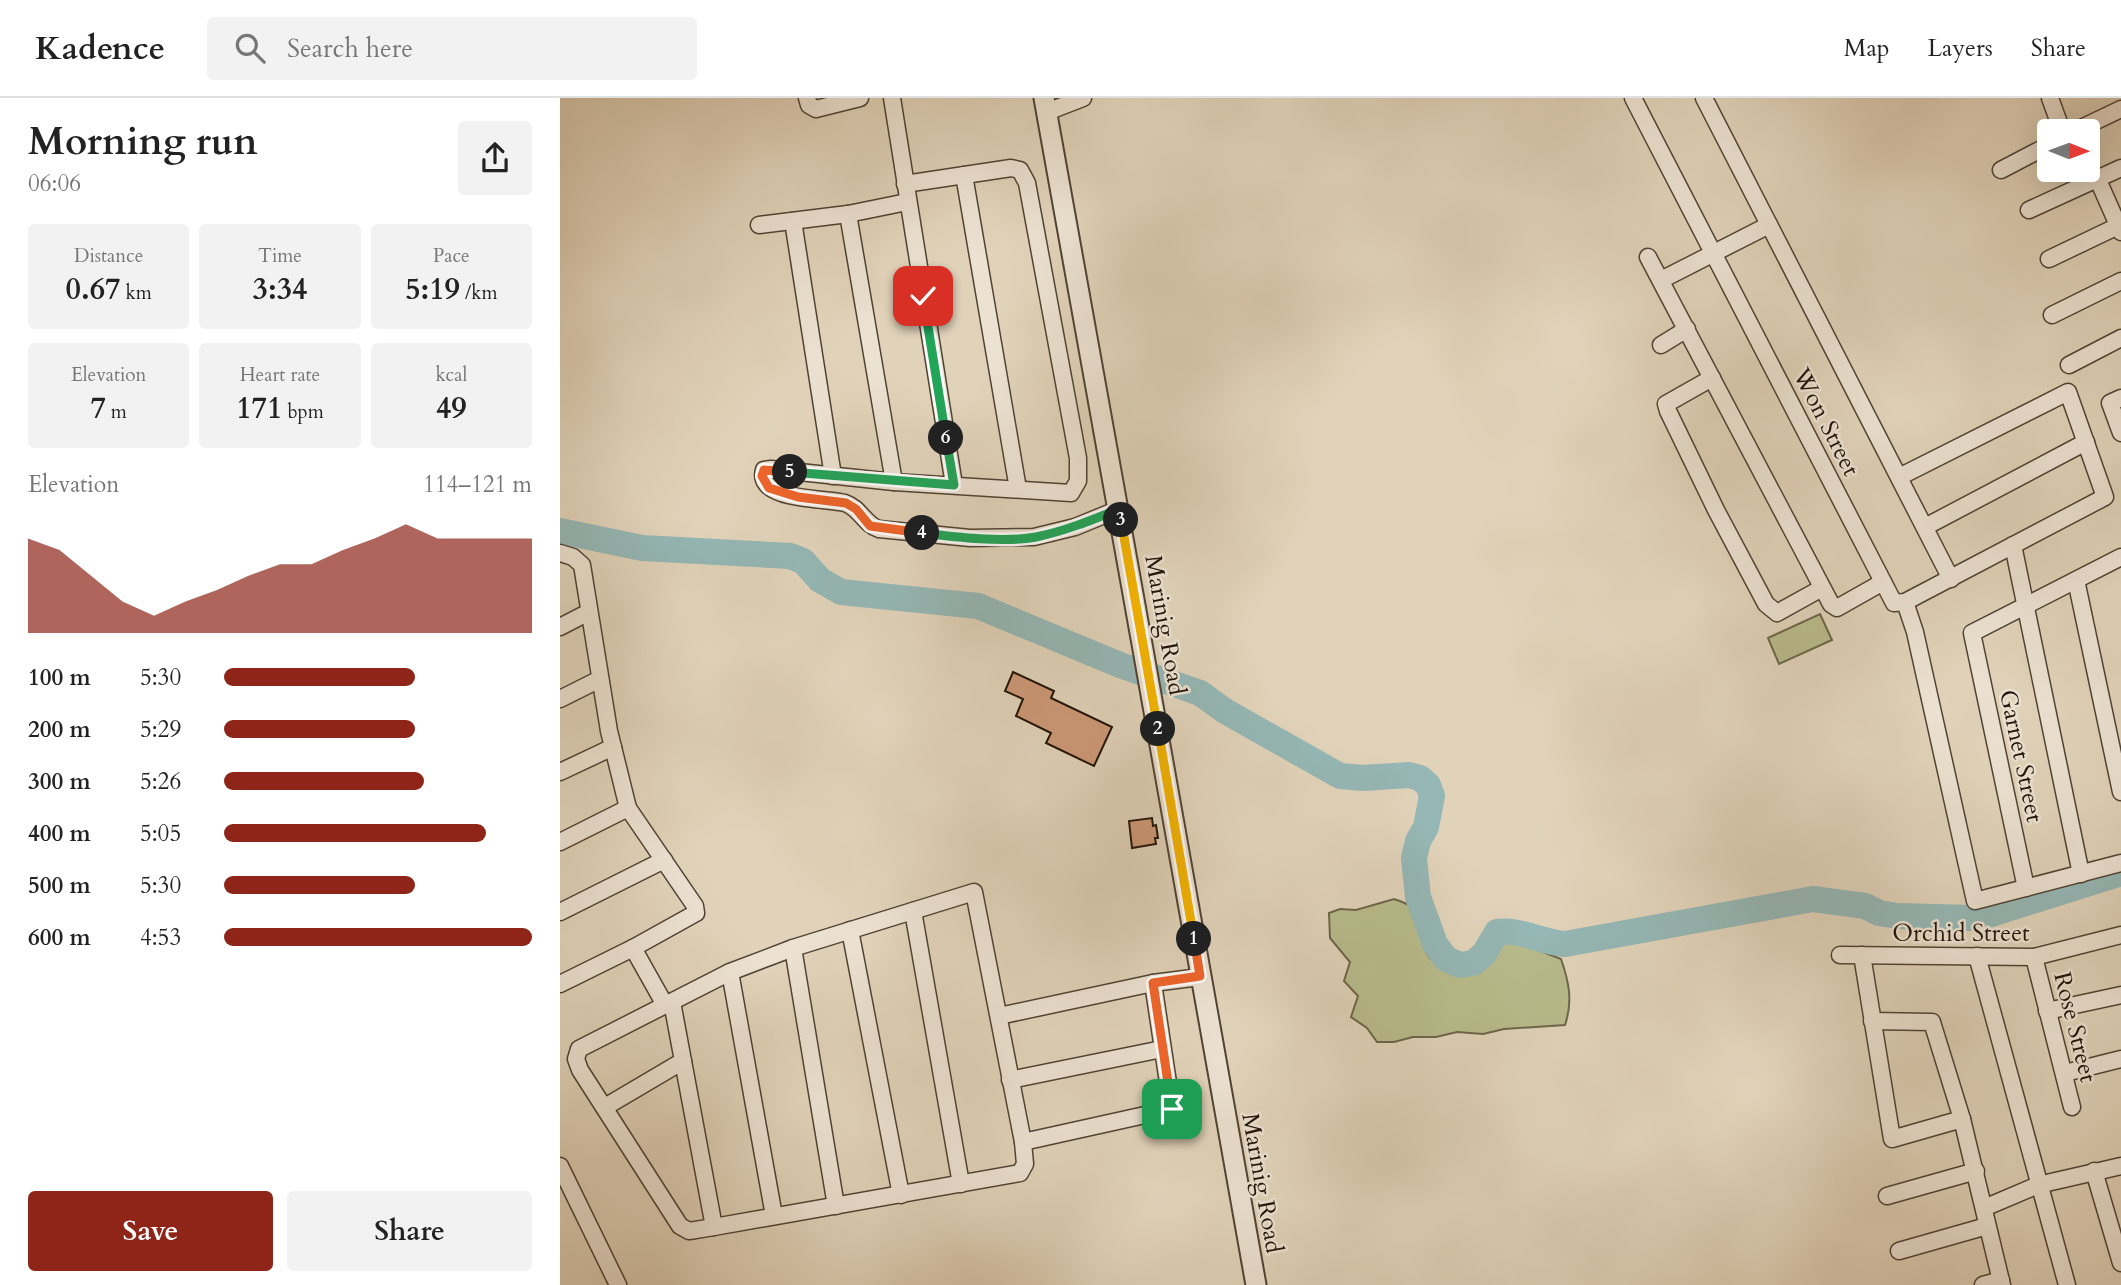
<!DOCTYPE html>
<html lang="en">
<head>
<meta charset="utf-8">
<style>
	:root { --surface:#fff; --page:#f2f2f2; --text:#222; --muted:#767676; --line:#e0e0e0; --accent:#8f2418 }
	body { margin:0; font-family:Cardo,serif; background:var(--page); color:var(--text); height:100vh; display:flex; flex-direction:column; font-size:26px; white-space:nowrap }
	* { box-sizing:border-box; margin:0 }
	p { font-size:23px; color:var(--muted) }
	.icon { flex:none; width:38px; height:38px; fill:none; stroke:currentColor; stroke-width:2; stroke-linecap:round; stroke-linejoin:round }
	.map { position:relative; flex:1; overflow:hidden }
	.drawer { display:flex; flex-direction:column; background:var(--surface); width:560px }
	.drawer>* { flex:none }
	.needle { width:46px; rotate:91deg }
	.controls { position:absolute; left:1477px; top:21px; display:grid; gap:14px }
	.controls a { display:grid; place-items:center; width:63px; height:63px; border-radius:7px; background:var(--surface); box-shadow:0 7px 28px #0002; font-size:35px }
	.pin { position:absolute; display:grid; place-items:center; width:60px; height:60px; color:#fff; margin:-30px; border-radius:14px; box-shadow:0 4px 10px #0006 }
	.km { position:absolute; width:35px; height:35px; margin:-18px; border-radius:50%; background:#222; color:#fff; font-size:19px; line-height:35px; text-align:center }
	.round { display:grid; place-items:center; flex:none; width:74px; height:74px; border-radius:7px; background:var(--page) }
	.head { display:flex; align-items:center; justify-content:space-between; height:119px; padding:0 28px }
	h1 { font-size:38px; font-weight:800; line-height:52px }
	.metrics { display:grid; grid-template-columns:repeat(3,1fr); gap:10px; height:119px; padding:7px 28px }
	.metrics div { display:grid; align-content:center; border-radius:7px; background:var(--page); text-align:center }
	.metrics b { font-size:30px; font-weight:800 }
	.metrics small { font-size:19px; font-weight:400 }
	.metrics p { font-size:19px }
	.chart { height:196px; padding:14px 28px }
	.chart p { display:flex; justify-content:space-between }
	.chart svg { width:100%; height:126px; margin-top:7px; fill:var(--accent); opacity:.7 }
	.cta { display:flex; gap:14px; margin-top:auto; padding:14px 28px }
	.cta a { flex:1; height:80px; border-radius:7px; background:var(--accent); color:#fff; font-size:28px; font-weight:800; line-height:80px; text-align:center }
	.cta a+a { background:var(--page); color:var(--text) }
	ul { padding:0 28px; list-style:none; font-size:23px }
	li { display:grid; grid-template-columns:112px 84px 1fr; align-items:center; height:52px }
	li i { height:18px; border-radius:9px; background:var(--accent) }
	header { display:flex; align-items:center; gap:42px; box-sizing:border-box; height:98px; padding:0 35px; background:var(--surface); border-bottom:2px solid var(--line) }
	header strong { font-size:33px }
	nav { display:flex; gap:38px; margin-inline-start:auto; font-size:24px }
	.search { width:490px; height:63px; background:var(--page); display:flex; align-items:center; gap:18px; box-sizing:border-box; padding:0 24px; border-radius:7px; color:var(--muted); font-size:26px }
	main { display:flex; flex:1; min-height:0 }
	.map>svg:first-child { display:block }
	.green { fill:#b8bb8c; stroke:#6c674a; stroke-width:2 }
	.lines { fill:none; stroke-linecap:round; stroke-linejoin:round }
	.river { stroke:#95b7b5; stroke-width:26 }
	.building { fill:#cd9977; stroke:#201308; stroke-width:2 }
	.minor-casing { stroke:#504334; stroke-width:19 }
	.tertiary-casing { stroke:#504334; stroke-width:23 }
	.minor { stroke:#ece2d2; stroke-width:16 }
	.tertiary { stroke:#ece2d2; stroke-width:19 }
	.split-1-casing { stroke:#fff; stroke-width:14 }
	.split-2-casing { stroke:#fff; stroke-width:14 }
	.split-3-casing { stroke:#fff; stroke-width:14 }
	.split-4-casing { stroke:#fff; stroke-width:14 }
	.split-5-casing { stroke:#fff; stroke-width:14 }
	.split-6-casing { stroke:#fff; stroke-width:14 }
	.split-7-casing { stroke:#fff; stroke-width:14 }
	.split-1 { stroke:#f0652b; stroke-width:9 }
	.split-2 { stroke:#f5b400; stroke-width:9 }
	.split-3 { stroke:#f5b400; stroke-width:9 }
	.split-4 { stroke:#22a559; stroke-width:9 }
	.split-5 { stroke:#f0652b; stroke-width:9 }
	.split-6 { stroke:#22a559; stroke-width:9 }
	.split-7 { stroke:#22a559; stroke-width:9 }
	.labels { text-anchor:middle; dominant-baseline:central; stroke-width:5; stroke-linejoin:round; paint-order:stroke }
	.street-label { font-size:24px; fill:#201308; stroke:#ece2d2 }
</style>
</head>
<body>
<header>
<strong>Kadence</strong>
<div class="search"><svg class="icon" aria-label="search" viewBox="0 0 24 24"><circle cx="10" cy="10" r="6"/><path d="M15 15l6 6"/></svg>Search here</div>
<nav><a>Map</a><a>Layers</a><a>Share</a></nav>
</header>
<main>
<section class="drawer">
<div class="head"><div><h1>Morning run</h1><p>06:06</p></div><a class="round"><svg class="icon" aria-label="share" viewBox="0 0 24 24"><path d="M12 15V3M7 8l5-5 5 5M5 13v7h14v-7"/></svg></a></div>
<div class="metrics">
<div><p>Distance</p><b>0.67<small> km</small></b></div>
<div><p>Time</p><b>3:34</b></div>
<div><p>Pace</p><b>5:19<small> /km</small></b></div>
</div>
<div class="metrics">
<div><p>Elevation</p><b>7<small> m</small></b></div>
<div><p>Heart rate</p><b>171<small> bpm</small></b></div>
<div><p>kcal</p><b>49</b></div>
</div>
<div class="chart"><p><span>Elevation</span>114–121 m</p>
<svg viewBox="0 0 160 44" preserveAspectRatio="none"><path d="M0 44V11L10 15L20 24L30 33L40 38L50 33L60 29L70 24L80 20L90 20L100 15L110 11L120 6L130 11L140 11L150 11L160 11V44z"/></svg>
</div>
<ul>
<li><b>100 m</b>5:30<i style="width:62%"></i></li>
<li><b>200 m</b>5:29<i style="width:62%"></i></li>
<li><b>300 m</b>5:26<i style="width:65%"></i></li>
<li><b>400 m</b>5:05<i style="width:85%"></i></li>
<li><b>500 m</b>5:30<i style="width:62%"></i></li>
<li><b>600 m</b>4:53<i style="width:100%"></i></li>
</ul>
<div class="cta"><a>Save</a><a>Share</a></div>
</section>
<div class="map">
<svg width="1561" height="1187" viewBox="0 0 1561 1187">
	<rect width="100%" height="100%" fill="#e1d3ba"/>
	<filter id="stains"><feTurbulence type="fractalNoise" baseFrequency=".00286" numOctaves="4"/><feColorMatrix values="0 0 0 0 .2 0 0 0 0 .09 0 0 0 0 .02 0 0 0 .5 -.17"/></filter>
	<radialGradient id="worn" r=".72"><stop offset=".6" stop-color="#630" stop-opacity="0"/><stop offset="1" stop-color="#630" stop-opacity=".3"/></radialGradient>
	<g class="green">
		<path d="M1260,516L1272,542L1219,566L1208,540Z"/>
		<path d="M834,801C839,803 846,805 850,808C860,816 860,838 864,850C873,871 901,880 921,874L941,844L947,840L1001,861C1009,884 1013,903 1005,927L944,931L923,936L897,934L876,939H853L834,944H817L807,930L791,919L798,898L784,883L790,864L770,840L769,815L780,811L796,812Z"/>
	</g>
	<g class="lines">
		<path class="river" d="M0,433L82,450L230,458L243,463L260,482L281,494L418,508L560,567L640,595L665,613L780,678L803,680L849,677L860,680L868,687L872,698L866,729L858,743L854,760L858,799L875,846L886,861L900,867L913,865L924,856L937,834C960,831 981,844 1005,846L1253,801L1305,808L1319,815L1337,818L1412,820L1428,817L1561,775"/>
	</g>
	<g class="building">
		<path d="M453,574L494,593L491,600L552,629L534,668L486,645L491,635L456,618L463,601L445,593Z"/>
		<path d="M592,720L593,728L596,727L598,740H595L596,746L572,750L569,723Z"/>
	</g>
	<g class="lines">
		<defs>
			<g id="minor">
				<path d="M247,0L249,7L256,11L300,0"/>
				<path d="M332,0L394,387"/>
				<path d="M1073,0L1334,505L1345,504L1545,399L1508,294L1339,379"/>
				<path d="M1144,0L1391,481"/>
				<path d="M1490,0L1502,33"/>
				<path d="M487,14L523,0"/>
				<path d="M1515,33L1561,11"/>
				<path d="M1441,72L1489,47"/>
				<path d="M404,77L458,391"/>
				<path d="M1538,82L1561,134"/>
				<path d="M345,86L451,70L460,72L467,85L518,360V383L511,395L334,384L211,371L204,372C195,403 267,400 285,405C300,410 305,427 319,431L410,440L474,439L515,429L559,411"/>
				<path d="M1469,112L1561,70"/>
				<path d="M288,116L334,384"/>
				<path d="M233,123L273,378"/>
				<path d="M199,127L288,116L347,104"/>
				<path d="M1088,159L1271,506L1277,510L1323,484"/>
				<path d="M1489,161L1558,128"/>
				<path d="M1101,182L1209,127"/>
				<path d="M1492,217L1561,183"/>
				<path d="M1101,247L1127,231"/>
				<path d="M1509,267L1561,240"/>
				<path d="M1152,280L1106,306L1108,313L1156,412L1206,506L1217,515L1262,490"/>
				<path d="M1561,300L1550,305L1561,335"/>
				<path d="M1365,429L1526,344"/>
				<path d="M1453,447L1521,776"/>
				<path d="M0,455L13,459L22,467L49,633L68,710L135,808L136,815L73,850L0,886"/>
				<path d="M1516,482L1561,694"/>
				<path d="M1345,504L1355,534L1415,803L1561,765"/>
				<path d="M0,529L29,514"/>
				<path d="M0,601L40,581"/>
				<path d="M0,674L53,649"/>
				<path d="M0,744L68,710"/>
				<path d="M1466,790L1412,535L1561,459"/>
				<path d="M414,794L463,1044L465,1066L460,1075L154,1129L129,1133L120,1128L20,972L16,961L19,951L170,874L233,850Z"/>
				<path d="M353,813L401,1086"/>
				<path d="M0,814L104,762"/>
				<path d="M290,832L341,1097"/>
				<path d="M73,850L105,907"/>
				<path d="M233,850L276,1108"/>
				<path d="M1280,857L1474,859L1561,837"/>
				<path d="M1302,857L1332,1041L1402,1021"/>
				<path d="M1417,858L1507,1187"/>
				<path d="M1474,859L1512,1009"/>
				<path d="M170,874L214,1118"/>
				<path d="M112,904L154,1129"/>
				<path d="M1487,913L1561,897"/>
				<path d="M439,918L593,885L640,879"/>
				<path d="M1312,923L1372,924L1402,1021L1442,1187"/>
				<path d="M1505,975L1561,961"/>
				<path d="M450,982L602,951"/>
				<path d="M45,1009L123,963"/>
				<path d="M463,1044L612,1011L593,885"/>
				<path d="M0,1068L58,1187"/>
				<path d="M1534,1073L1561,1165"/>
				<path d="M1327,1098L1416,1073"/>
				<path d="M1424,1110L1478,1087L1561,1068"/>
				<path d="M1339,1153L1427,1128"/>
				<path d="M1423,1187L1441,1182"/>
			</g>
			<path id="tertiary" d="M484,0C557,395 624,792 696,1187"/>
		</defs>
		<use href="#minor" class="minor-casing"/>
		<use href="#tertiary" class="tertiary-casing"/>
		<use href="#minor" class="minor"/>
		<use href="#tertiary" class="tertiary"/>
	</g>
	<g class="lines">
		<defs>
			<path id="split-1" d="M612,1011L593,885L640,878L634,841"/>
			<path id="split-2" d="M598,631L634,841"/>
			<path id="split-3" d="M561,422L598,631"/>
			<path id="split-4" d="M362,435C395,439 445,445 476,439C505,433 532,422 559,411L561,422"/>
			<path id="split-5" d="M230,374L204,372L202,378L209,390L238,399L286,405L296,411L310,428L362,435"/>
			<path id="split-6" d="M230,374L394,387L386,340"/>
			<path id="split-7" d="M363,198L386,340"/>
		</defs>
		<use href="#split-1" class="split-1-casing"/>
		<use href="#split-2" class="split-2-casing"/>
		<use href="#split-3" class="split-3-casing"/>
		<use href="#split-4" class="split-4-casing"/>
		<use href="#split-5" class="split-5-casing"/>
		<use href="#split-6" class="split-6-casing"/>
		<use href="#split-7" class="split-7-casing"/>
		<use href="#split-1" class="split-1"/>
		<use href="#split-2" class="split-2"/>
		<use href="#split-3" class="split-3"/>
		<use href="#split-4" class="split-4"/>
		<use href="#split-5" class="split-5"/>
		<use href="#split-6" class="split-6"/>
		<use href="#split-7" class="split-7"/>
	</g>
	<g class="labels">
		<g class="street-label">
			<text transform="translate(1266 324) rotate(63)">Won Street</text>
			<text transform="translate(605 527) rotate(80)">Marinig Road</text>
			<text transform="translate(1461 658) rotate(78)">Garnet Street</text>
			<text x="1401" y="835">Orchid Street</text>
			<text transform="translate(1515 929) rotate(76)">Rose Street</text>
			<text transform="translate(702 1085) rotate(80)">Marinig Road</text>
		</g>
	</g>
	<rect width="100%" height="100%" filter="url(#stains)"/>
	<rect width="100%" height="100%" fill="url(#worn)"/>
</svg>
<div class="controls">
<a><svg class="needle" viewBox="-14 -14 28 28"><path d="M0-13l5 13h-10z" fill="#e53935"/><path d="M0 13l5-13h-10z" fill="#767676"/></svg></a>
</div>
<div class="pin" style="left:612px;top:1011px;background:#1e9e55"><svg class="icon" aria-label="arrive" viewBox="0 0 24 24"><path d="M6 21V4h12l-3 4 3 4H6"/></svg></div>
<div class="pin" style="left:363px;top:198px;background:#d93025"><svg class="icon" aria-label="check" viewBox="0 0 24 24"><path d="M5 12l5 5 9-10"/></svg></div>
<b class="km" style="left:634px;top:841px">1</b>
<b class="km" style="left:598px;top:631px">2</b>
<b class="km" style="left:561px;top:422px">3</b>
<b class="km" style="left:362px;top:435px">4</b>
<b class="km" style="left:230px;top:374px">5</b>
<b class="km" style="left:386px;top:340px">6</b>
</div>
</main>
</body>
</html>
